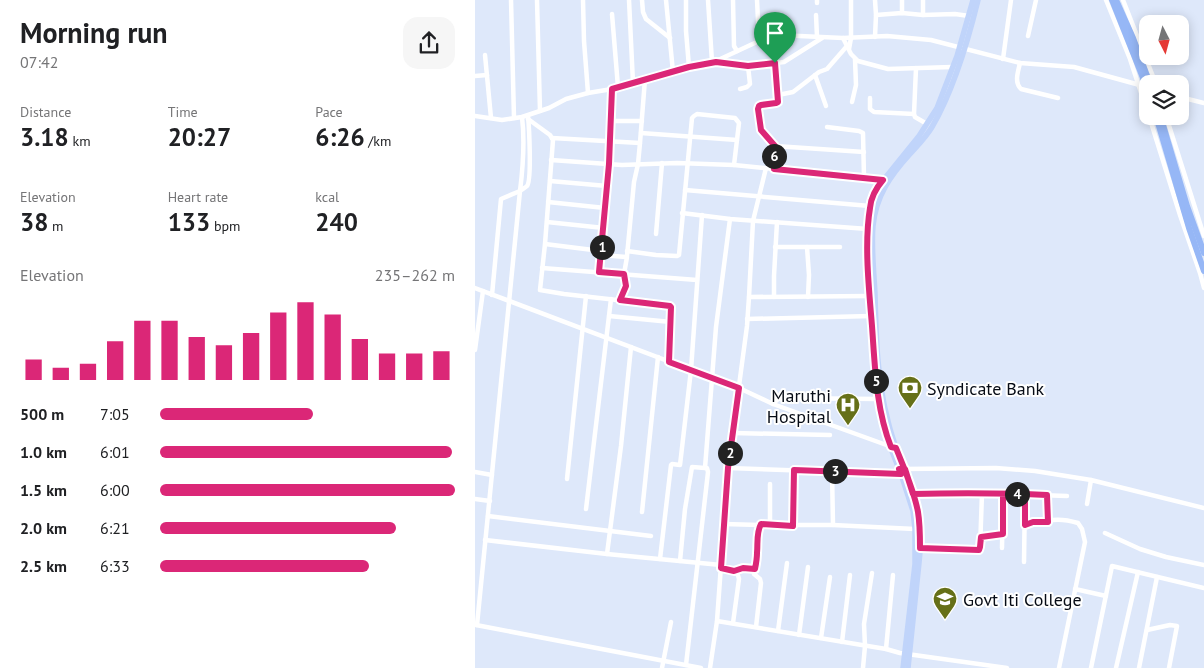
<!DOCTYPE html>
<html lang="en">
<head>
<meta charset="utf-8">
<style>
	:root { --surface:#fff; --page:#f6f6f6; --text:#202124; --muted:#757577; --accent:#db2777 }
	body { margin:0; font-family:"PT Sans",sans-serif; background:var(--page); color:var(--text); height:100vh; display:flex; flex-direction:column; font-size:19px; white-space:nowrap }
	* { box-sizing:border-box; margin:0 }
	p { font-size:16px; color:var(--muted) }
	.icon { flex:none; width:28px; height:28px; fill:none; stroke:currentColor; stroke-width:2; stroke-linecap:round; stroke-linejoin:round }
	.map { position:relative; flex:1; overflow:hidden }
	.side { display:flex; flex-direction:column; background:var(--surface); width:475px }
	.side>* { flex:none }
	.needle { width:32px; rotate:174deg }
	.controls { position:absolute; left:664px; top:15px; display:grid; gap:10px }
	.controls a { display:grid; place-items:center; width:50px; height:50px; border-radius:10px; background:var(--surface); box-shadow:0 2px 12px #0003; font-size:25px }
	.pin { position:absolute; display:grid; place-items:center; width:42px; height:42px; color:#fff; margin:-51px -21px; border-radius:50% 50% 50% 0; rotate:-45deg; box-shadow:0 0 5px #0007 }
	.pin .icon { rotate:45deg }
	.km { position:absolute; width:25px; height:25px; margin:-12px; border-radius:50%; background:#222; color:#fff; font-size:14px; line-height:25px; text-align:center }
	.round { display:grid; place-items:center; flex:none; width:52px; height:52px; border-radius:15px; background:var(--page) }
	.head { display:flex; align-items:center; justify-content:space-between; height:85px; padding:0 20px }
	h1 { font-size:28px; font-weight:700; line-height:38px }
	.stats { display:grid; grid-template-columns:repeat(3,1fr); gap:8px; height:85px; padding:5px 20px }
	.stats div { display:grid; align-content:center }
	.stats b { font-size:25px; font-weight:700 }
	.stats small { font-size:14px; font-weight:400 }
	.stats p { font-size:14px }
	.chart { height:140px; padding:10px 20px }
	.chart p { display:flex; justify-content:space-between }
	.chart svg { width:100%; height:90px; margin-top:5px; stroke:var(--accent); stroke-width:6 }
	ul { padding:0 20px; list-style:none; font-size:16px }
	li { display:grid; grid-template-columns:80px 60px 1fr; align-items:center; height:38px }
	li i { height:12px; border-radius:6px; background:var(--accent) }
	main { display:flex; flex:1; min-height:0 }
	.map>svg:first-child { display:block }
	.lines { fill:none; stroke-linecap:round; stroke-linejoin:round }
	.minor { stroke:#fff; stroke-width:4.5 }
	.major { stroke:#c0d4fa; stroke-width:5.5 }
	.highway { stroke:#96b7f6; stroke-width:6 }
	.route-casing { stroke:#fff; stroke-width:10 }
	.route { stroke:#db2777; stroke-width:6 }
	.labels { text-anchor:middle; dominant-baseline:central; stroke-width:4; stroke-linejoin:round; paint-order:stroke }
	.poi-label { font-size:18px; fill:#070c16; stroke:#fff; text-anchor:start }
</style>
</head>
<body>
<main>
<section class="side">
<div class="head"><div><h1>Morning run</h1><p>07:42</p></div><a class="round"><svg class="icon" aria-label="share" viewBox="0 0 24 24"><path d="M12 15V3M7 8l5-5 5 5M5 13v7h14v-7"/></svg></a></div>
<div class="stats">
<div><p>Distance</p><b>3.18<small> km</small></b></div>
<div><p>Time</p><b>20:27</b></div>
<div><p>Pace</p><b>6:26<small> /km</small></b></div>
</div>
<div class="stats">
<div><p>Elevation</p><b>38<small> m</small></b></div>
<div><p>Heart rate</p><b>133<small> bpm</small></b></div>
<div><p>kcal</p><b>240</b></div>
</div>
<div class="chart"><p><span>Elevation</span>235–262 m</p>
<svg viewBox="0 0 160 44" preserveAspectRatio="none"><path d="M5 44V34M15 44V38M25 44V36M35 44V25M45 44V15M55 44V15M65 44V23M75 44V27M85 44V21M95 44V11M105 44V6M115 44V12M125 44V24M135 44V31M145 44V31M155 44V30"/></svg>
</div>
<ul>
<li><b>500 m</b>7:05<i style="width:52%"></i></li>
<li><b>1.0 km</b>6:01<i style="width:99%"></i></li>
<li><b>1.5 km</b>6:00<i style="width:100%"></i></li>
<li><b>2.0 km</b>6:21<i style="width:80%"></i></li>
<li><b>2.5 km</b>6:33<i style="width:71%"></i></li>
</ul>
</section>
<div class="map">
<svg width="729" height="668" viewBox="0 0 729 668">
	<rect width="100%" height="100%" fill="#dee8fa"/>
	<g class="lines">
		<g class="minor">
			<path d="M36,0L39,118"/>
			<path d="M62,0L65,111"/>
			<path d="M108,0L109,41L113,93"/>
			<path d="M154,0L158,83"/>
			<path d="M167,0L168,12L171,19L195,38"/>
			<path d="M191,0L198,72"/>
			<path d="M211,0V31L214,67"/>
			<path d="M233,0L237,62"/>
			<path d="M258,0L259,46L262,51"/>
			<path d="M282,0L284,41"/>
			<path d="M400,0L401,15L400,37"/>
			<path d="M631,0L655,59L672,111"/>
			<path d="M648,0L681,84"/>
			<path d="M342,3V0"/>
			<path d="M427,13V0"/>
			<path d="M137,14L143,87"/>
			<path d="M341,15L342,37"/>
			<path d="M401,15L427,13L448,15L480,14L494,16"/>
			<path d="M448,15V0"/>
			<path d="M553,36L561,0"/>
			<path d="M368,38L376,54L383,61L413,69L477,67"/>
			<path d="M374,49L376,38V0"/>
			<path d="M10,55L16,118"/>
			<path d="M528,59L536,0"/>
			<path d="M243,62L273,66L309,62L347,38"/>
			<path d="M545,63C543,72 539,82 546,89L583,98"/>
			<path d="M441,68L439,114L440,117L452,124"/>
			<path d="M340,75L351,106"/>
			<path d="M0,76L12,75"/>
			<path d="M265,89L272,87L275,84L273,66"/>
			<path d="M303,95L318,92L344,72L352,69L372,46"/>
			<path d="M705,97L729,103"/>
			<path d="M395,98V109L399,112L439,114"/>
			<path d="M377,102L381,85L380,59"/>
			<path d="M0,116L27,120L47,117L74,108L91,99L113,93L137,89L214,67L241,61L284,41L303,35L368,38L412,36L456,40L545,63L599,67L672,87"/>
			<path d="M674,116L705,215L725,273L729,288"/>
			<path d="M691,116L729,236"/>
			<path d="M53,119L75,135L78,140L70,244L65,290L89,294L195,306L197,310L194,362"/>
			<path d="M137,121H167"/>
			<path d="M352,127L384,131L388,133L389,178"/>
			<path d="M166,133L262,140"/>
			<path d="M77,138L165,143"/>
			<path d="M300,146L389,152"/>
			<path d="M76,160L147,165L202,163L259,165L408,180"/>
			<path d="M299,169L300,146L286,130L283,109L284,106L286,105L301,103L303,101L300,63"/>
			<path d="M75,181L132,186"/>
			<path d="M210,190L395,206"/>
			<path d="M73,202L130,208"/>
			<path d="M207,213L255,219L393,229"/>
			<path d="M72,222L129,228"/>
			<path d="M181,234L187,163"/>
			<path d="M70,244L126,251"/>
			<path d="M300,247H365"/>
			<path d="M332,247L334,275L333,297"/>
			<path d="M152,251L181,255L202,256L204,255L217,118L219,116L222,114L260,118L264,123L259,165"/>
			<path d="M126,255L151,257L152,256L159,182L163,164L165,143L170,79"/>
			<path d="M67,268L222,280"/>
			<path d="M124,272L135,164L137,89"/>
			<path d="M0,288L264,388L298,404L417,447"/>
			<path d="M17,295L26,199L45,191C48,167 50,141 47,117"/>
			<path d="M274,297L394,296"/>
			<path d="M299,297V276L302,222"/>
			<path d="M145,300L151,286L149,274L152,257"/>
			<path d="M134,316L196,322"/>
			<path d="M272,319L396,316"/>
			<path d="M0,350L8,291"/>
			<path d="M298,404L304,398L403,399"/>
			<path d="M258,433L355,435"/>
			<path d="M253,468L426,474"/>
			<path d="M428,469L521,468L560,471L616,480"/>
			<path d="M357,471L358,525"/>
			<path d="M0,472L17,475"/>
			<path d="M92,479L111,296"/>
			<path d="M438,494L507,493L592,496"/>
			<path d="M572,495L573,521C583,518 593,520 603,523L607,529L610,542L584,668"/>
			<path d="M0,499L15,501"/>
			<path d="M612,504L616,480L729,508"/>
			<path d="M111,509L136,299"/>
			<path d="M167,512L183,357"/>
			<path d="M13,516L176,536"/>
			<path d="M249,524L285,525H358L440,529"/>
			<path d="M295,525V484"/>
			<path d="M549,525L561,522L569,523L573,521"/>
			<path d="M318,526L319,470"/>
			<path d="M630,533L665,549L691,557L729,565"/>
			<path d="M506,537L528,534"/>
			<path d="M10,540L132,554L246,565"/>
			<path d="M527,548L528,494"/>
			<path d="M445,549H505L507,493"/>
			<path d="M132,554L146,446L156,347"/>
			<path d="M185,559L196,465L197,464L205,465L216,370L227,215"/>
			<path d="M205,561L210,509L217,467L230,468L241,327L255,219"/>
			<path d="M549,562L550,494"/>
			<path d="M246,569C255,570 262,568 264,579L258,623"/>
			<path d="M259,571L268,568L280,569"/>
			<path d="M600,589L631,596"/>
			<path d="M242,621L411,649L425,653L532,668"/>
			<path d="M1,625L226,668"/>
			<path d="M2,625L45,191C47,189 50,188 52,186C57,180 54,126 53,116"/>
			<path d="M281,627L286,583L285,579L279,574L282,554L283,531L285,525"/>
			<path d="M672,630L695,625L702,626L694,668"/>
			<path d="M303,631L312,563"/>
			<path d="M324,635L333,567"/>
			<path d="M346,638L355,577"/>
			<path d="M367,642L375,575"/>
			<path d="M411,649L418,575"/>
			<path d="M211,665L233,472L232,468H230"/>
			<path d="M187,668L196,622"/>
			<path d="M235,668L242,621L253,468L272,326L274,297L278,221L291,168"/>
			<path d="M388,668L390,646L389,624L397,573"/>
			<path d="M616,668L637,566L729,588"/>
			<path d="M641,668L663,572"/>
			<path d="M664,668L682,577"/>
		</g>
		<g class="major">
			<path d="M428,668L440,564V529L438,511L426,474L409,431L403,399L394,296L393,229L395,206L402,188L444,136L462,108L482,56L498,0"/>
			<path d="M433,668L444,563C446,546 446,528 443,511C436,480 420,452 413,421C402,380 401,336 400,294C399,271 396,248 398,226C401,196 415,176 435,154C443,145 451,137 457,127C478,91 493,41 503,0"/>
		</g>
		<g class="highway">
			<path d="M637,0L668,78L672,91"/>
			<path d="M641,0L658,38L675,84"/>
			<path d="M681,116L714,228L729,271"/>
			<path d="M688,125L712,206L729,253"/>
		</g>
	</g>
	<g class="lines">
		<defs>
			<path id="route" d="M300,63L273,66L241,62L214,67L137,89L134,164L124,272L149,274L151,286L145,300L195,306L196,307L194,362L264,388L253,468L246,568L259,571L268,568L280,569C281,564 282,558 282,553C283,543 281,533 286,524L318,526L319,470L426,474L424,469H430L438,494C475,493 511,493 548,494H550L572,495L573,522H558L550,525V494H528V534L506,537L505,547L504,550L445,548C445,536 445,524 443,512C439,490 429,468 421,448L416,447C401,409 400,367 397,326C394,289 389,244 395,208C396,197 401,188 408,180L299,169L300,146L286,130L283,109L284,106L286,105L301,103L303,102L300,63"/>
		</defs>
		<use href="#route" class="route-casing"/>
		<use href="#route" class="route"/>
	</g>
	<defs>
		<symbol id="bank-pin" viewBox="-11 -11 22 30"><path d="M0 17L-7.5 6A9.5 9.5 0 1 1 7.5 6Z" fill="#667018" stroke="#fff"/><path d="M-6-4H6V4H-6ZM0-2.3a2.3 2.3 0 1 0 0 4.6a2.3 2.3 0 1 0 0-4.6Z" fill="#fff"/></symbol>
		<symbol id="hospital-pin" viewBox="-11 -11 22 30"><path d="M0 17L-7.5 6A9.5 9.5 0 1 1 7.5 6Z" fill="#667018" stroke="#fff"/><path d="M-5-5h3v3.5h4V-5h3V5h-3V1.5h-4V5h-3Z" fill="#fff"/></symbol>
		<symbol id="university-pin" viewBox="-11 -11 22 30"><path d="M0 17L-7.5 6A9.5 9.5 0 1 1 7.5 6Z" fill="#667018" stroke="#fff"/><path d="M0-5L7-2L0 1L-7-2ZM-4 1L0 2.5L4 1V4Q0 6-4 4Z" fill="#fff"/></symbol>
	</defs>
	<g fill-rule="evenodd">
		<use href="#bank-pin" x="421" y="374" width="28" height="38"/>
		<use href="#hospital-pin" x="359" y="391" width="28" height="38"/>
		<use href="#university-pin" x="456" y="585" width="28" height="38"/>
	</g>
	<g class="labels">
		<g class="poi-label">
			<text x="452" y="388">Syndicate Bank</text>
			<text x="356" y="395" text-anchor="end">Maruthi<tspan x="356" dy="21">Hospital</tspan></text>
			<text x="488" y="599">Govt Iti College</text>
		</g>
	</g>
</svg>
<div class="controls">
<a><svg class="needle" viewBox="-14 -14 28 28"><path d="M0-13l5 13h-10z" fill="#e53935"/><path d="M0 13l5-13h-10z" fill="#757577"/></svg></a>
<a><svg class="icon" aria-label="layers" viewBox="0 0 24 24"><path d="M12 4l9 5-9 5-9-5zM3 14l9 5 9-5"/></svg></a>
</div>
<div class="pin" style="left:300px;top:63px;background:#1e9e55"><svg class="icon" aria-label="arrive" viewBox="0 0 24 24"><path d="M6 21V4h12l-3 4 3 4H6"/></svg></div>
<b class="km" style="left:127px;top:247px">1</b>
<b class="km" style="left:255px;top:453px">2</b>
<b class="km" style="left:360px;top:471px">3</b>
<b class="km" style="left:542px;top:494px">4</b>
<b class="km" style="left:401px;top:381px">5</b>
<b class="km" style="left:299px;top:156px">6</b>
</div>
</main>
</body>
</html>
